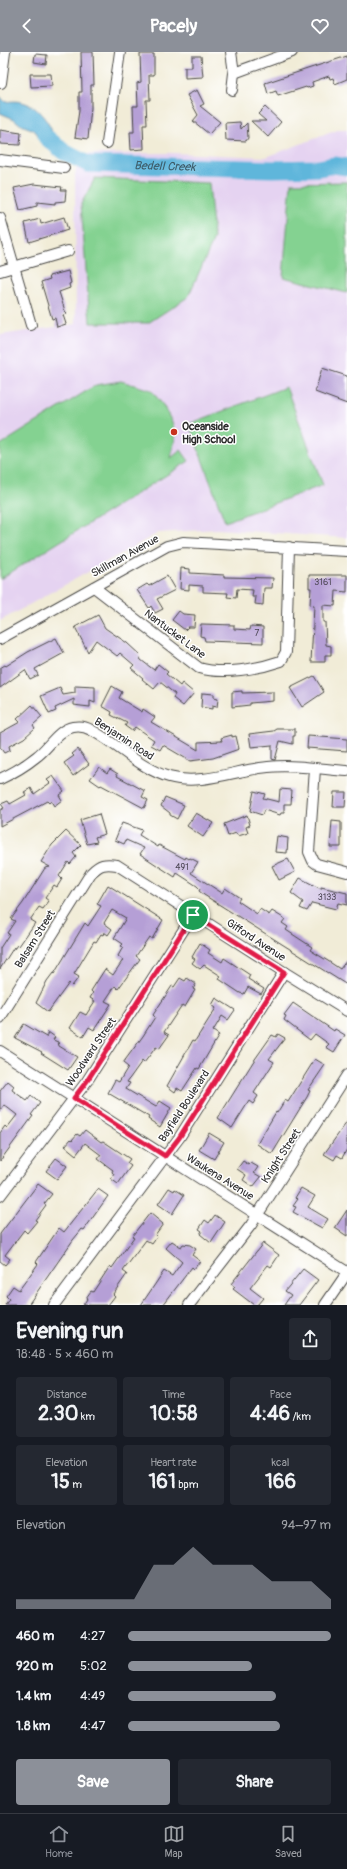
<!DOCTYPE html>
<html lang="en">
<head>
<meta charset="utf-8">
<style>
	:root { --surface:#171b24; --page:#242831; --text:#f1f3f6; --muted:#9ea1a6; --line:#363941; --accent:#8c9099 }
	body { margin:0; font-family:Pangolin,sans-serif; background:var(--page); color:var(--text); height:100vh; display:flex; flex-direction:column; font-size:15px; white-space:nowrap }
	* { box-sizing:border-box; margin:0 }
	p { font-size:13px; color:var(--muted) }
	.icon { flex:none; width:22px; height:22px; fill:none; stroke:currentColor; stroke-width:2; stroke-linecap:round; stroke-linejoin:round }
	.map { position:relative; height:1253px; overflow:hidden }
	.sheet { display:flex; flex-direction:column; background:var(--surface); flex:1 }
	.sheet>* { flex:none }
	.pin { position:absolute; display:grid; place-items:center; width:34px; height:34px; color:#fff; margin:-17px; border:2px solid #fff; border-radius:50%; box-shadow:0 1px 4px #0007 }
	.round { display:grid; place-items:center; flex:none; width:42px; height:42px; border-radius:4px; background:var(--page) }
	.overview { display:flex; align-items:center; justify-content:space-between; height:68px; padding:0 16px }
	h1 { font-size:22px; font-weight:800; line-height:30px }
	.metrics { display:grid; grid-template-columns:repeat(3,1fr); gap:6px; height:68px; padding:4px 16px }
	.metrics div { display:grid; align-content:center; border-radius:4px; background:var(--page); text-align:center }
	.metrics b { font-size:20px; font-weight:800 }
	.metrics small { font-size:11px; font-weight:400 }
	.metrics p { font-size:11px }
	.chart { height:112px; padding:8px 16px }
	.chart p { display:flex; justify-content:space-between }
	.chart svg { width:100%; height:72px; margin-top:4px; fill:var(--accent); opacity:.7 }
	.primary-button { display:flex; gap:8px; margin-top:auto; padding:8px 16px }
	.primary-button a { flex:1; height:46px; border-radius:4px; background:var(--accent); color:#fff; font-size:16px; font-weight:800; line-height:46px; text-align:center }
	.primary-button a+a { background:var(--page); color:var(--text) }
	ul { padding:0 16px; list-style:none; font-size:13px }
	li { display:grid; grid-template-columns:64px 48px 1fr; align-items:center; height:30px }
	li i { height:10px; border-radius:5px; background:var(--accent) }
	header { display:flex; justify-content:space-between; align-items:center; height:52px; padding:0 16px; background:var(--accent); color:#fff; font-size:18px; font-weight:800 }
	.tabs { display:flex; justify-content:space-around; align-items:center; height:56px; border-top:1px solid var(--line); background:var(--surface); font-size:11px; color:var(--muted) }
	.tabs a { display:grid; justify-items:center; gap:2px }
	.tabs .active { color:var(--accent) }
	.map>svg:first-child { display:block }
	.built { fill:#e5d3f1 }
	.green { fill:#84d291; stroke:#587e5e }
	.water { fill:#5eb6db; stroke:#447083 }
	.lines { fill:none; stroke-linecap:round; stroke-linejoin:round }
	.river { stroke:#5eb6db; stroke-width:17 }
	.building { fill:#b59fd6 }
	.minor-casing { stroke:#494845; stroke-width:12 }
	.minor { stroke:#fff; stroke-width:10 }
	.route-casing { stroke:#fff; stroke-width:8 }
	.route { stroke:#e11d48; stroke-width:5 }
	.poi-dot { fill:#c8321e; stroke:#fff; stroke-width:1.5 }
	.labels { text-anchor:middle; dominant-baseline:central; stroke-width:3; stroke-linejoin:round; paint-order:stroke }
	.number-label { font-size:9px; fill:#4e4856 }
	.poi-label { font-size:11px; font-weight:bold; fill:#2b2b2b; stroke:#fff; text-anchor:start }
	.street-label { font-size:11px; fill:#2b2b2b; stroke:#fff }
	.water-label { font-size:12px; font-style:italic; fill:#3d5c69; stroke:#fff }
</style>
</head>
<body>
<header><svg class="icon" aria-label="back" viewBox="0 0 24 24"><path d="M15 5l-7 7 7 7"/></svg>Pacely<svg class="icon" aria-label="heart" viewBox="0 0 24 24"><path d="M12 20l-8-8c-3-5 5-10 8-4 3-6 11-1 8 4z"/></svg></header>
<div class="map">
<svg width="347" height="1253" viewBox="0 0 347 1253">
	<rect width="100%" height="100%" fill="#fff"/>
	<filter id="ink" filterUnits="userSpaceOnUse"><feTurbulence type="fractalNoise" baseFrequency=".025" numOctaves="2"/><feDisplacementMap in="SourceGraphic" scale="8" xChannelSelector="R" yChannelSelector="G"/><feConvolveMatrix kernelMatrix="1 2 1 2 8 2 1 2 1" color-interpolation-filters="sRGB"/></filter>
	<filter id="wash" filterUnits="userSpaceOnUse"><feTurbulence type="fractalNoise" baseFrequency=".012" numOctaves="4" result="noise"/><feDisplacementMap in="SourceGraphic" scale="16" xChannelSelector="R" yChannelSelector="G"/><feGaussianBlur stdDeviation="0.9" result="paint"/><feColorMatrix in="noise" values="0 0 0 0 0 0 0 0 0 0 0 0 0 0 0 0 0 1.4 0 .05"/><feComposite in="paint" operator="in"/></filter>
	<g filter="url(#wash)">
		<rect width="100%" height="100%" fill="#f1ecd7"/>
		<path class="built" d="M340,77L347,78V486L217,477L158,481L0,569V283L76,272L75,123L79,102L172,101L266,105Z"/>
		<g class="green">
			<path d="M62,94L79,102L77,112L50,98L63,100Z"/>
			<path d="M95,126L209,131L214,187L188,245L148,271H90L81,152Z"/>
			<path d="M347,130V241L283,225L291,131Z"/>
			<path d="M121,329L151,338L163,353L173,372L175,387L171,406L181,398L189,409L0,527V393L96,333Z"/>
			<path d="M286,335L323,433L225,470L189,372Z"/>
		</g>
		<path class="water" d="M0,44L5,50C26,46 39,56 49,73C52,77 52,83 55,87C59,92 62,93 64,100L50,98L34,78L21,73L14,67L0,61Z"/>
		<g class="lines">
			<path class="river" id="s1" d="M46,85L64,100L88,112L272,117L319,116L334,113L347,115"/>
		</g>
		<g id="blocks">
			<g class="building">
				<path d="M81,0H93L94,33H91V56L88,87L75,85L79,59V40H82Z"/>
				<path d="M35,2L47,3L46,12L34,10Z"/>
				<path d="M140,2H154V23H149L150,48H146L147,73H143L144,97L131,98L130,80H134L133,54H138L137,31L141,30Z"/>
				<path d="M192,4H201L203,25L185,26V15H192Z"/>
				<path d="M347,4V27L335,32L333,26L330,27L329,24L312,30L313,34L307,36L306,35L278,44L276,39L268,42L265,31Z"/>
				<path d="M30,22H51L52,34L31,35Z"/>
				<path d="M197,38L204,52L200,54L220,70L209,82L193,69L198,63L187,43Z"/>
				<path d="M265,55L281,70L268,85L251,69H266L258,62Z"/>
				<path d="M240,70L241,77L247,71L248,86L246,89L226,88L225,71Z"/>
				<path d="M0,78L21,81L20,93L0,92Z"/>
				<path d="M34,132L62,135L61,138H66L65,149L55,150V152L37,150V154L20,158L14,136Z"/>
				<path d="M64,165L68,178L29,190L25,171L40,167L41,172Z"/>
				<path d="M68,219L71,231L69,232L70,236L59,240L66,262L63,263L66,272L57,275L55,266L52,267L41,230L50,227L49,224Z"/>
				<path d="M322,316L347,324V352L315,340Z"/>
				<path d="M181,516L190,517V521L224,523V525L273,526L272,536H264L263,553L255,552L256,545H252L253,538L237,537L236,546L227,545L228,541L203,540V534L189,533V538L180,537Z"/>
				<path d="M309,523H347V540L336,539L335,554L323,553V570H325L326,593L331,594V603H325V610H311L314,554L310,553L311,536H309Z"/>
				<path d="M167,524L175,538L157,547L163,557L155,561L151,554L149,556L137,538L147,532L149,534Z"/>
				<path d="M179,559L183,562L195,563L194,575H188L185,578L172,568Z"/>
				<path d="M98,563L105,576L127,591L140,603L139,604L141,608L154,618L158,612L168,620L166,622L180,634L182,631L194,641L183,654L173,646L175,642L160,630L154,637L142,627L143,626L131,616L134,613L120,601L117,604L96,588L88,600L75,575Z"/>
				<path d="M201,572L234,573V577L250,578L251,574L263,575V591L205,589L204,585L200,584Z"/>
				<path d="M56,586L64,601L35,617L38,623L30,627L25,618L0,636V616L5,613L6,614L28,600Z"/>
				<path d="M314,624L324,640L302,655L290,636Z"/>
				<path d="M75,634L95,635V651L90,649V655L81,654L74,653V647L55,656L56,659L49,662L41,644L60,636L63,643L75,641Z"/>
				<path d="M112,634L122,640L119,646L142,660L143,657L155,665L151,670L198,698V690L222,689L221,686L232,683V685L236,684L239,697L213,706L190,709L163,693L160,698L151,693L154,688L135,675L132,679L125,674L127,671L111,663L112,660L102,654Z"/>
				<path d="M242,639V641L273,640V649L250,651V653L232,655V640Z"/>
				<path d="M202,641L214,642V646L218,647L217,655L212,654V657L201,655Z"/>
				<path d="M32,653L42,665L33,673L35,676L24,686L9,694L10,698L4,701L0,695V681L20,670L17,667Z"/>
				<path d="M277,677H295V684H293V692L280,689L275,708L272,707V693L251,695L249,682L274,679Z"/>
				<path d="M308,684L347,687V699L307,696Z"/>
				<path d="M78,697L89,712L73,724L64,711L74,704L72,702Z"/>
				<path d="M99,715L107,721L110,717L118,722L117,724L145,739L142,745L148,748L144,756L101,733L100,734L90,727Z"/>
				<path d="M53,724L64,739L59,743L62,748L54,754L51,749L49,751L47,749L0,774V758L4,756L1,752L8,749L10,752L26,743L24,740L31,736L34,742L50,731L47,728Z"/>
				<path d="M280,737L292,738L291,752H284V761H281L280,763L264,758L262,763L250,759L254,739L265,742L263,746L279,750Z"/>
				<path d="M334,740H346L345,755H333Z"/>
				<path d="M165,745L184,753L177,767L170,763V761L161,754Z"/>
				<path d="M196,761L213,771L203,785L187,774Z"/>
				<path d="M99,762L105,782L95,785L97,790L87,792L80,768Z"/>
				<path d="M247,763L250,773L246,775L248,781L238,784L236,781L228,784L224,772Z"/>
				<path d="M332,769L341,770V795H330Z"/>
				<path d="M122,771L142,778L139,783L158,795L159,793L185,807L186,805L189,807L190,806L198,810L191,821L222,841L225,836L240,846L238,849L257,862L260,857L269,863L272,859L285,867L282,871L288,875L286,878L312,895L310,898L328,909L340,917L347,908V933L204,843L199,839L200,837L197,834L177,821L175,825L140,802L144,796L126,788L124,792L115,788Z"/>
				<path d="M66,779L81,793L73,801L76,805L70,812L68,810L59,824L62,827L57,835L54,833L45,846L49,849L43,857L39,855L30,868L35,871L19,894L18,893L15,897L14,895L0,917V896L9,882L7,881L15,869L11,867L23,851L45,816L50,815L41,810L52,793Z"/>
				<path d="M277,784L288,786L287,801L275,800Z"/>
				<path d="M288,807L295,820L279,828L272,814Z"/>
				<path d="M300,826L321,837V835L347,841V853L338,851L336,857L312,851L307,859L300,856L303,850L291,841Z"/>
				<path d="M108,833L163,868L152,887L149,885L136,904L140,907L134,915L118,937L115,934L105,949L111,952L94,978L89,975L83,985L70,976L80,960L86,963L95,949L90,946L93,941L91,939L105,917L113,923L123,908L118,904L123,895L121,894L123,892L114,886L126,866L112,858L104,871L112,877L108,883L104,880L103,883L101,882L96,890L94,889L74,922L79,925L72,934L69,931L48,960L36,951L47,929L53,921L54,922L85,871L88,874L101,854L97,852Z"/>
				<path d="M200,891L210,898L208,901L222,910L224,906L250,923L248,927L264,937L261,942L248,935L244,942L240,941L219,927L221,924L204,913L200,917L192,911L195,907L192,905Z"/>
				<path d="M180,926L185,929L187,926L196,932L193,937L195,938L185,955L182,953L164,980L169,983L159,997L156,995L144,1011L142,1009L127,1030L130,1031L126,1037L156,1055L160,1049L171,1056L160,1075L148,1067L149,1065L108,1041L115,1028L119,1030L128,1015L123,1011L143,984L155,965L153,963L172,934L174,935Z"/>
				<path d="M216,946L235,958L228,968L222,964L213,979L219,983L199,1017L197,1016L182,1039L177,1036L175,1040L167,1034L193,988L195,989L216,956L212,953Z"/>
				<path d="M293,951L334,979L335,977L345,983L334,1000L326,995L329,992L315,982L310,988L284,968L286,964L284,963Z"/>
				<path d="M24,972L46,985L48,980L55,985L53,988L58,990L59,994L77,1005L68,1018L41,1001L42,1000L15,986Z"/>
				<path d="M278,982L285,986L269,1007L274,1010L254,1041L258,1044L253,1052L249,1049L232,1076L218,1066L253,1010L272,983L276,985Z"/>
				<path d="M315,1007L325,1013L308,1038L310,1039L307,1045L272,1102L257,1092L276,1060L277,1061L285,1048L288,1050Z"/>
				<path d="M8,1029L14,1034L12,1038L27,1049L31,1044L40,1051L31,1063L33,1064L0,1109V1081L5,1074L7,1076L17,1063L4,1053L0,1059V1039Z"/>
				<path d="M347,1070V1097L342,1106L337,1103L334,1108L324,1102Z"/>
				<path d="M85,1078L101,1090L103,1089L130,1107L127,1111L131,1114L118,1132L111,1127L114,1122L112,1120L113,1118L98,1107L101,1103L85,1091L76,1103L65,1094L71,1087L72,1088L77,1082L80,1084Z"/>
				<path d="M209,1081L224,1090L214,1107L199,1098Z"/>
				<path d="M56,1106L67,1114L57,1127L46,1119Z"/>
				<path d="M243,1109L249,1113L251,1111L258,1115L254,1121L261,1125L253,1135L243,1128L246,1123L237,1117Z"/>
				<path d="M38,1132L52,1142L44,1152L46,1153L35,1168L37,1169L27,1181L24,1178L5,1203L10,1207L5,1213L0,1209V1182Z"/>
				<path d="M169,1136L174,1139L175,1137L184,1143L172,1162L158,1152Z"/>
				<path d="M301,1136L315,1144L308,1155L328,1167L322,1176L293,1160L296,1155L293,1154L298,1147L295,1146Z"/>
				<path d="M98,1137L108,1144L84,1178L82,1177L73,1188L28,1253H5L9,1247L6,1244L13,1234L19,1238L38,1212L36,1210L59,1176L64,1180Z"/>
				<path d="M347,1158V1184L335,1176Z"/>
				<path d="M150,1161L163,1172L155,1183L157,1185L152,1192L146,1188L123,1219L127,1222L113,1242L115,1244L108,1253H83L87,1247L86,1246L91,1239L93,1240L110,1214L112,1216L134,1185L132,1184Z"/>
				<path d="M215,1163L225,1170L211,1191L200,1182L202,1179L199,1177L205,1168L209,1171Z"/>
				<path d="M172,1189L181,1195L183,1192L190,1193L196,1197L192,1203L200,1209L194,1217L192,1215L163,1253H141L164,1219L172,1224L182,1210L166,1196Z"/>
				<path d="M263,1191L279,1203L271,1215L268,1213L250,1236L263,1246L257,1253H254L233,1237L235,1235L231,1232Z"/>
				<path d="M303,1217L318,1228L299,1253H284L291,1243L285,1239Z"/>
			</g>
		</g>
	</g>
	<g filter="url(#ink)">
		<use href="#blocks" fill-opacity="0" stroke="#494845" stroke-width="1"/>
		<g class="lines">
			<defs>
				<g id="minor">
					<path d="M231,0L234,21L232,38"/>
					<path d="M234,21L292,0"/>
					<path d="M1,31L5,0"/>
					<path d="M107,91L120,0"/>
					<path d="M0,108L64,116"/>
					<path d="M0,166L31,273"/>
					<path d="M0,219L68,199"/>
					<path d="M94,535L199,616C223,623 258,617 281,609L286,600L289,495"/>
					<path d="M0,587L167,494L183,490L347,499"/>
					<path d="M315,717L309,800L313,809L317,812L347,820"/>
					<path d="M0,727C13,721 25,714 36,705C49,696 57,678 73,675C79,674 86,675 91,678C118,692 139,716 169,725C201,734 236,718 268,715C294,712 321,717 347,719"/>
					<path d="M0,966L91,821C100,812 105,811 117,813L284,920L347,959"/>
					<path d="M0,999L347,1220"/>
					<path d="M0,1144L87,1029L193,863"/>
					<path d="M54,1253L179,1086L284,920"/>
					<path d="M189,1253L251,1173L347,1023"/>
					<path d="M325,1253L347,1221"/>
				</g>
			</defs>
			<use href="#minor" class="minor-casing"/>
			<use href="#minor" class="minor"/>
		</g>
	</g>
	<g class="lines" filter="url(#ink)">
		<defs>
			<path id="route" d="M193,863L284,920L179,1086L165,1104L74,1046L87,1029Z"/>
		</defs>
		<use href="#route" class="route-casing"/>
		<use href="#route" class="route"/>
	</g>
	<circle class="poi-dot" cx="174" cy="380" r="4"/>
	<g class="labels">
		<g class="number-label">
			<text x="323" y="530">3161</text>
			<text x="257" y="581">7</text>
			<text x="182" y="815">491</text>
			<text x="327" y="845">3133</text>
		</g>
		<g class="poi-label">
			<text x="182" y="374">Oceanside<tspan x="182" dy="13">High School</tspan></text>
		</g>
		<g class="street-label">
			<text transform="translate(125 504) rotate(-29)">Skillman Avenue</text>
			<text transform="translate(175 582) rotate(37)">Nantucket Lane</text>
			<text transform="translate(124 687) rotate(33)">Benjamin Road</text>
			<text transform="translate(35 887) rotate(-58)">Balsam Street</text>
			<text transform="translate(256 888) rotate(33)">Gifford Avenue</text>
			<text transform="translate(91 1000) rotate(-56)">Woodward Street</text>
			<text transform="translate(184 1054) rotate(-57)">Bayfield Boulevard</text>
			<text transform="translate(281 1104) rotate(-57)">Knight Street</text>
			<text transform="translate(220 1125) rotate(32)">Waukena Avenue</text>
		</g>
		<g class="water-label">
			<text stroke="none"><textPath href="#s1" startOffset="127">Bedell Creek</textPath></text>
		</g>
	</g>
</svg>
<div class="pin" style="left:193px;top:863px;background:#1e9e55"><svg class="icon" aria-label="arrive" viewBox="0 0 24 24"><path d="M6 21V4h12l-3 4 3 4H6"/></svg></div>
</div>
<section class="sheet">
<div class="overview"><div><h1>Evening run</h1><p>18:48 · 5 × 460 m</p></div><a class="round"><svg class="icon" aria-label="share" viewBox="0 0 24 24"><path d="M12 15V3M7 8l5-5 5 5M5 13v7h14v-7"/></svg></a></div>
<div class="metrics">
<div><p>Distance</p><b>2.30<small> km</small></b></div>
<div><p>Time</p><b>10:58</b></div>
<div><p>Pace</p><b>4:46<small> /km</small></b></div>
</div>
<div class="metrics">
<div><p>Elevation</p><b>15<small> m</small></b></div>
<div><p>Heart rate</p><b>161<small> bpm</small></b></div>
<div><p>kcal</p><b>166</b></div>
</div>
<div class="chart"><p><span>Elevation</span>94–97 m</p>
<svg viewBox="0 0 160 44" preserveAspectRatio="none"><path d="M0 44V38L10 38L20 38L30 38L40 38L50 38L60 38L70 17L80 17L90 6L100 17L110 17L120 17L130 27L140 27L150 27L160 38V44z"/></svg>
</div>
<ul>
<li><b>460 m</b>4:27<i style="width:100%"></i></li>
<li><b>920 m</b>5:02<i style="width:61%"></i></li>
<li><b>1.4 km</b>4:49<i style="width:73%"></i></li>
<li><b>1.8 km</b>4:47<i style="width:75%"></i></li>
</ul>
<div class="primary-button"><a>Save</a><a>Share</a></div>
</section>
<nav class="tabs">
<a class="active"><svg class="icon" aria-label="home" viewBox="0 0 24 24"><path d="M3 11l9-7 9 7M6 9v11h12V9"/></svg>Home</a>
<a><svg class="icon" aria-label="map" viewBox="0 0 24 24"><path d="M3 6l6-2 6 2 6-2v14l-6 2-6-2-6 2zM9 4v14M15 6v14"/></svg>Map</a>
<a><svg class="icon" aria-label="saved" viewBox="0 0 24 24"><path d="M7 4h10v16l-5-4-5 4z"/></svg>Saved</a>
</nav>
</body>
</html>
